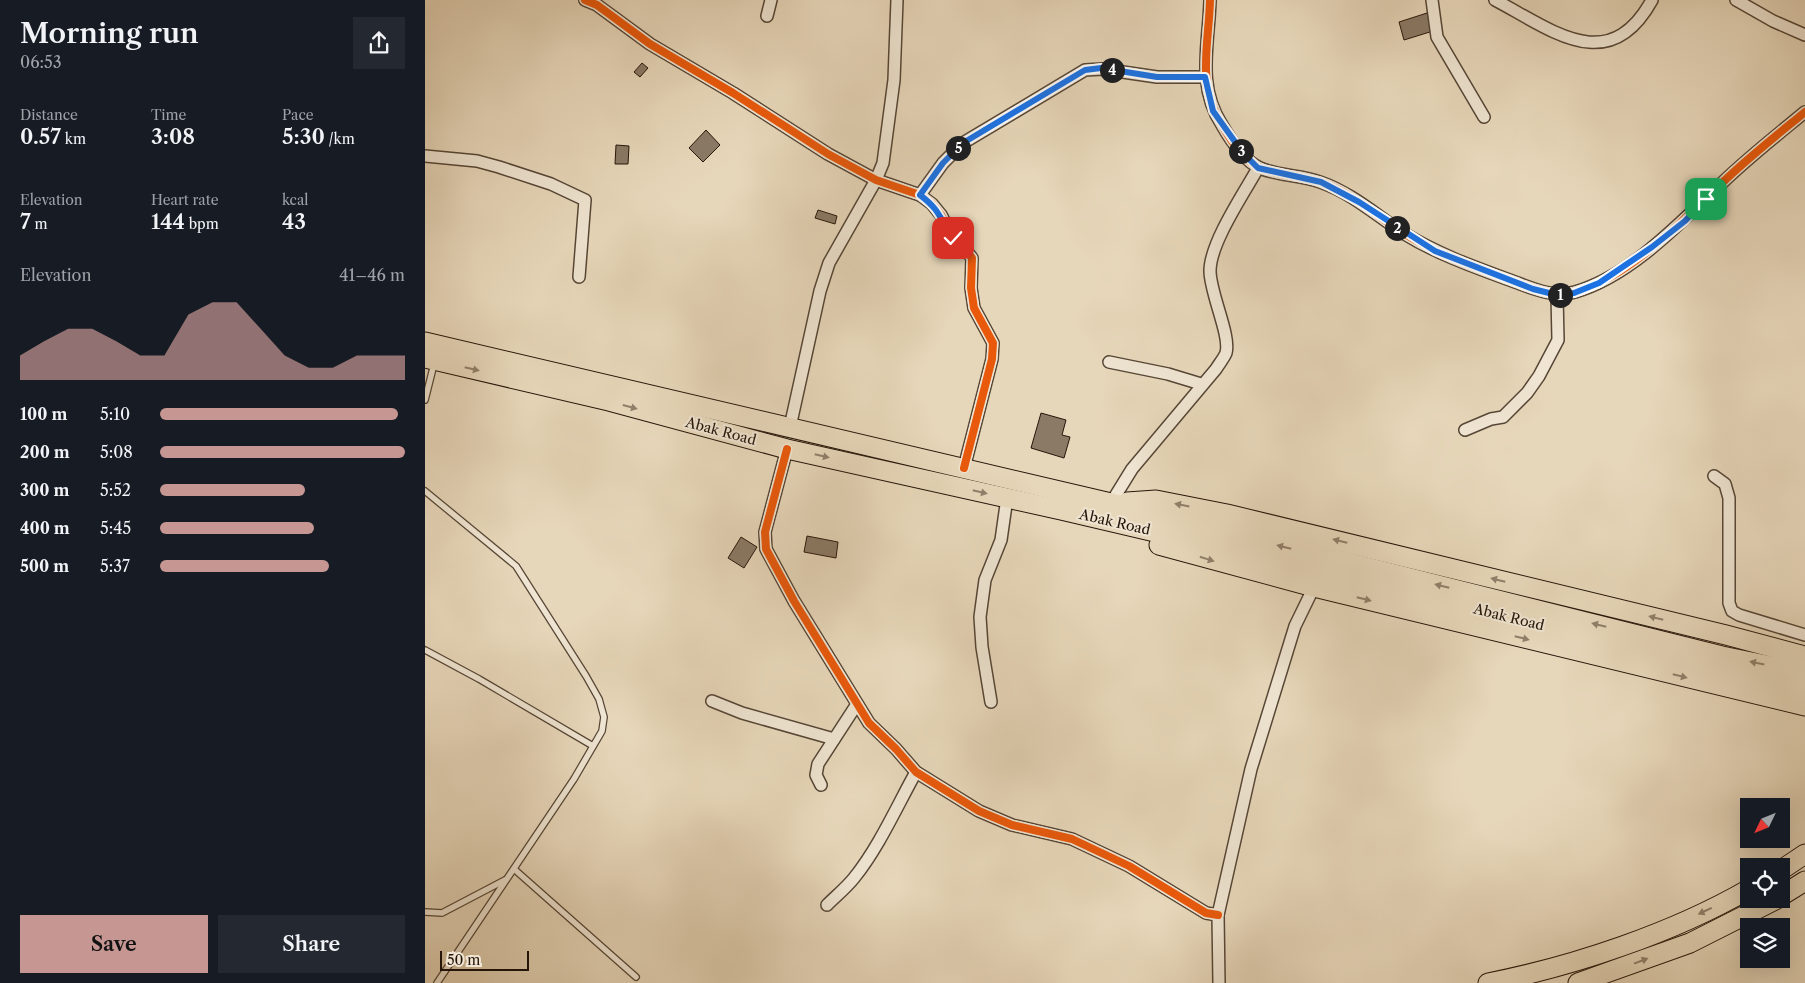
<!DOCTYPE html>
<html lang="en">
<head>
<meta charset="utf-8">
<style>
	:root { --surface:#171b24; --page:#242831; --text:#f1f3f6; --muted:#9ea1a6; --accent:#c59692 }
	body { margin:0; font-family:"Libre Caslon Text",serif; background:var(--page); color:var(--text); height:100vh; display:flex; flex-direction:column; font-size:19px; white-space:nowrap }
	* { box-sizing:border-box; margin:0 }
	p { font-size:16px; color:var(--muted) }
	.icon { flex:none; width:28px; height:28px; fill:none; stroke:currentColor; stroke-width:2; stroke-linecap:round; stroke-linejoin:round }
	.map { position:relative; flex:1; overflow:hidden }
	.details { display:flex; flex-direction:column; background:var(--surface); width:425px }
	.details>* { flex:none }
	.needle { width:32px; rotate:227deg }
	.controls { position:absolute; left:1315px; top:798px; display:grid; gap:10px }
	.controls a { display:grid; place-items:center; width:50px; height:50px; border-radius:0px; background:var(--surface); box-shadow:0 5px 20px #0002; font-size:25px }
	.scale { position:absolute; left:15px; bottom:12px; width:89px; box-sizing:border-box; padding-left:5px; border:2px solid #26160a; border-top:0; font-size:14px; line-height:18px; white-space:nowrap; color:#26160a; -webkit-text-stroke:4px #efe5d2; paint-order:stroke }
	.pin { position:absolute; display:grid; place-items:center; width:42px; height:42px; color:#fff; margin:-21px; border-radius:10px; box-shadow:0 2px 8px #0006 }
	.km { position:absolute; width:25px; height:25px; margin:-12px; border-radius:50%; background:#222; color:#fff; font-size:14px; line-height:25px; text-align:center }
	.round { display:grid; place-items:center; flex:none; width:52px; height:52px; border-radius:0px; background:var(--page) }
	.head { display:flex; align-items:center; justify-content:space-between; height:85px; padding:0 20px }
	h1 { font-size:28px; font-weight:600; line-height:38px }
	.stats { display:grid; grid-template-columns:repeat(3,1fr); gap:8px; height:85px; padding:5px 20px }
	.stats div { display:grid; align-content:center }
	.stats b { font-size:21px; font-weight:600 }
	.stats small { font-size:14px; font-weight:400 }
	.stats p { font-size:14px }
	.chart { height:140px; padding:10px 20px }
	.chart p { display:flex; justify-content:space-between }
	.chart svg { width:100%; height:90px; margin-top:5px; fill:var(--accent); opacity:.7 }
	.action { display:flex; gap:10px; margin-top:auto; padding:10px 20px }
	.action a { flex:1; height:58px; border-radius:0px; background:var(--accent); color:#111; font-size:20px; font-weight:600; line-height:58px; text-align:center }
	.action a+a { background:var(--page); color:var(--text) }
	ul { padding:0 20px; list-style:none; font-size:16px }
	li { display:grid; grid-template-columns:80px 60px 1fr; align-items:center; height:38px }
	li i { height:12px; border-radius:6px; background:var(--accent) }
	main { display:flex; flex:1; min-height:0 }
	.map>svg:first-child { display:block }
	.building { fill:#8a7a66; stroke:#26160a }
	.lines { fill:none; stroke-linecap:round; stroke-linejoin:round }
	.service-casing { stroke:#564636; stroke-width:8 }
	.minor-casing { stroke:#564636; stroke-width:14 }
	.trunk-casing { stroke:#26160a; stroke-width:21 }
	.service { stroke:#efe5d2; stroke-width:5.5 }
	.minor { stroke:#efe5d2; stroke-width:11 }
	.trunk { stroke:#e7d7ba; stroke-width:19 }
	.cycleway-casing { stroke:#efe5d2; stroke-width:11 }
	.cycleway { stroke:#e8590c; stroke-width:8 }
	.oneway { fill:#90806b }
	.route-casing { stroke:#fff; stroke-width:10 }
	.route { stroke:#1a73e8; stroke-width:6 }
	.labels { text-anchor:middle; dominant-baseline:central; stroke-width:4; stroke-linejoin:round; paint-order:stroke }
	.street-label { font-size:14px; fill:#26160a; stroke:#efe5d2 }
</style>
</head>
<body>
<main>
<section class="details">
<div class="head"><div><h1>Morning run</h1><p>06:53</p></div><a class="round"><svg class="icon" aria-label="share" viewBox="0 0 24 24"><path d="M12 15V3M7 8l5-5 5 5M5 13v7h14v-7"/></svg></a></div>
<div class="stats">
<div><p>Distance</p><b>0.57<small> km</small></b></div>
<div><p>Time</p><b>3:08</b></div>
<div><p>Pace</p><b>5:30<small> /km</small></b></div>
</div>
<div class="stats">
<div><p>Elevation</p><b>7<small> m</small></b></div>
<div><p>Heart rate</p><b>144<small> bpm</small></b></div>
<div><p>kcal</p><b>43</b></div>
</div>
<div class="chart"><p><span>Elevation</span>41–46 m</p>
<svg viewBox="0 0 160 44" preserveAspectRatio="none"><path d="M0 44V32L10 25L20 19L30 19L40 25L50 32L60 32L70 12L80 6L90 6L100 19L110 32L120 38L130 38L140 32L150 32L160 32V44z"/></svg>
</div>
<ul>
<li><b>100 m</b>5:10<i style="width:97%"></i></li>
<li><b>200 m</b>5:08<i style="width:100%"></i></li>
<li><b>300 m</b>5:52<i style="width:59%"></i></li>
<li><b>400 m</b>5:45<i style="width:63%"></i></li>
<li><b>500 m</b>5:37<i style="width:69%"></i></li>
</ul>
<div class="action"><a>Save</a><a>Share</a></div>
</section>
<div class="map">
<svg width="1380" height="983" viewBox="0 0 1380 983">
	<rect width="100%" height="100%" fill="#e7d7ba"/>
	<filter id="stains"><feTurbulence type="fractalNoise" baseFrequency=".004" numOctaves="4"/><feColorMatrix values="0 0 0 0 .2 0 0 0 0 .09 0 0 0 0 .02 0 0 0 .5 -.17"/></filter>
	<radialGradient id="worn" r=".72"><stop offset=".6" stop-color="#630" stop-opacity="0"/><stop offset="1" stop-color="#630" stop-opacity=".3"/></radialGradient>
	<g class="building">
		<path d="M1002,13L1008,31L979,40L974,22Z"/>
		<path d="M217,63L223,68L215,77L209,72Z"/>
		<path d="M281,130L295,145L278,162L264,148Z"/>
		<path d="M191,145L204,146L203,164H190Z"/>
		<path d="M393,210L412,216L410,224L390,218Z"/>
		<path d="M616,413L641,420L637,435L645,437L639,458L606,448Z"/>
		<path d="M382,536L413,542L411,558L379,552Z"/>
		<path d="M316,537L332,547L319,568L303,558Z"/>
	</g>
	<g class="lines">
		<defs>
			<g id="service">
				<path d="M0,400L9,364"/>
				<path d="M0,491L91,566L161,676L174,699L179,717L177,731L149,779L12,983"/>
				<path d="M0,650L54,679L168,746"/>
				<path d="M89,869L211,977"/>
				<path d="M0,912L17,913L80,880"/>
			</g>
			<g id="minor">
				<path d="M160,0L172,5L225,44L308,93L403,154L451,180L495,195L507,204L516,215L528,238L539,248L547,258L546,288L549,308L568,343L567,359L539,468"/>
				<path d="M785,0C784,44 771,85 797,125C805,139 819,161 835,168C853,176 876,175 895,182C927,193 952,216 980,234C1014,255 1052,268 1090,282C1109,289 1129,298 1150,292C1206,276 1257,221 1298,182C1324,157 1352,135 1380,112"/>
				<path d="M1007,0L1012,37L1059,117"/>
				<path d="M1070,0C1127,30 1184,78 1227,0"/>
				<path d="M1311,0L1348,21L1380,35"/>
				<path d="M342,16L346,0"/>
				<path d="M0,156L52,161L74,167L126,184L160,200L154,277"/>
				<path d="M495,195L518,163L538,143L660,70L677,69L732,77H780"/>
				<path d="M684,362L743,374L776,384"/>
				<path d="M365,427L395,291L404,263L451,180L458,163L469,80L472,0"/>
				<path d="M1040,430L1066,419L1078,417L1102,393L1114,376L1133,340L1132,295"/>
				<path d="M362,449L340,532L341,549L369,601L444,723L471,749L491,772L554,811L587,825L647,839L704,866L781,913L793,915"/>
				<path d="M1289,476L1300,484L1304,498V603L1307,611L1314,615L1380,635"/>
				<path d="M686,503L707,469L791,369C794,364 799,358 801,353C806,336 785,293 785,271C785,243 819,193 833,168"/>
				<path d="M287,701L317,713L409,739"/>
				<path d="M566,702L557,647L555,617L560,580L576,540L582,498"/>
				<path d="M396,785L391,775L393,764L432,704"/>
				<path d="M402,905C411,896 421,888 429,878C454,847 472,806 491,772"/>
				<path d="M794,983L793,915L826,769L870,626L889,587"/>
			</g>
			<g id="trunk">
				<path d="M0,342L686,503L1297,656L1380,673"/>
				<path d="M0,358L184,401L362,449L636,510L883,568L1380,690"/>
				<path d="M702,502L731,500L802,514L1301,635L1380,656"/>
				<path d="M734,545L889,587L1380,706"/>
				<path d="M1356,870L1380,854"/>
				<path d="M1356,896L1380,881"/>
				<path d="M1063,983C1149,966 1248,933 1324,889"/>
				<path d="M1153,983L1265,943L1352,899"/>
			</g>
		</defs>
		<use href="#service" class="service-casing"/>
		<use href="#minor" class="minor-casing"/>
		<use href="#trunk" class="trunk-casing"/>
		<use href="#service" class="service"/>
		<use href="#minor" class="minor"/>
		<use href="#trunk" class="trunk"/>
		<defs>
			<g id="cycleway">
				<path d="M160,0L172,5L225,44L308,93L403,154L451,180L495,195L507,204L516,215L528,238L539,248L547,258L546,288L549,308L568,343L567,359L539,468"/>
				<path d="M785,0C784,44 771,85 797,125C805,139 819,161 835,168C853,176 876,175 895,182C927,193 952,216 980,234C1014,255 1052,268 1090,282C1109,289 1129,298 1150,292C1206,276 1257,221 1298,182C1324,157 1352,135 1380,112"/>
				<path d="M362,449L340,532L341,549L369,601L444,723L471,749L491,772L554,811L587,825L647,839L704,866L781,913L793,915"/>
			</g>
		</defs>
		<use href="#cycleway" class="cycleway-casing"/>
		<use href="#cycleway" class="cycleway"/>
	</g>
	<defs><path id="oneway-solid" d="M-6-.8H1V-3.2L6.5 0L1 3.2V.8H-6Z" transform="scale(1.25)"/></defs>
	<g class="oneway">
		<use href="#oneway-solid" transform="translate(47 369) rotate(13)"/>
		<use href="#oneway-solid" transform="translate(205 407) rotate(15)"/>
		<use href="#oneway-solid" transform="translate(397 456) rotate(13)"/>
		<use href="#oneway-solid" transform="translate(555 492) rotate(13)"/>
		<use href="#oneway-solid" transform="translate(757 505) rotate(-169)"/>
		<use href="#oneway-solid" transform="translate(915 541) rotate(-166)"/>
		<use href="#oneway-solid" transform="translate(859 547) rotate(-166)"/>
		<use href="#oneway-solid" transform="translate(782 559) rotate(17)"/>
		<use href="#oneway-solid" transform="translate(1073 580) rotate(-166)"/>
		<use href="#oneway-solid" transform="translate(1017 586) rotate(-166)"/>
		<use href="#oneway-solid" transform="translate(939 599) rotate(14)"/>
		<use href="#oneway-solid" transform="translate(1231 618) rotate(-166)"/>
		<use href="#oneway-solid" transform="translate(1174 625) rotate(-166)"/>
		<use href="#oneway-solid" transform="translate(1097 638) rotate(14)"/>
		<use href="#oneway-solid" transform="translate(1332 663) rotate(-168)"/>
		<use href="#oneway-solid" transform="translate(1255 676) rotate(14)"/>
		<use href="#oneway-solid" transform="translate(1280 911) rotate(155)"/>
		<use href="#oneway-solid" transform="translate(1216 961) rotate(-21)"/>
	</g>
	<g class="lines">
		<defs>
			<path id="route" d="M528,238C514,218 516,211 495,195L518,163L538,143L660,70L676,68L732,77H780L788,111L818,153L833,168L896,182L934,202L1010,251L1108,289L1132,295L1149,293L1174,283L1227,247L1260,221L1281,199"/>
		</defs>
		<use href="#route" class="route-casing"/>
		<use href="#route" class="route"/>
	</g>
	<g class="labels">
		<g class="street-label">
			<text transform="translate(296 431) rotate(15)">Abak Road</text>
			<text transform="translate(690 522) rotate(13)">Abak Road</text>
			<text transform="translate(1084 617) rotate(14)">Abak Road</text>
		</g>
	</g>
	<rect width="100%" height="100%" filter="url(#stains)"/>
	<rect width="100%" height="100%" fill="url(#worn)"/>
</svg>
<div class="controls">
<a><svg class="needle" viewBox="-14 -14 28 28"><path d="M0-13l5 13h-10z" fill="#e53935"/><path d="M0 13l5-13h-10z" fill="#9ea1a6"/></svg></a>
<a><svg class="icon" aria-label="locate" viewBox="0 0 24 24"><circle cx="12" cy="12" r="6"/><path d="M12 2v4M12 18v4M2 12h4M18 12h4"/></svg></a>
<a><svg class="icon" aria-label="layers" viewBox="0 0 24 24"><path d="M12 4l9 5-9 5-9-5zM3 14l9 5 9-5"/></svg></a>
</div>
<div class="scale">50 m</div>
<div class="pin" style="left:1281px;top:199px;background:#1e9e55"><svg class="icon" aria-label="arrive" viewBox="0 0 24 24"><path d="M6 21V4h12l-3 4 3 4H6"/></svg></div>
<div class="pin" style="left:528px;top:238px;background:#d93025"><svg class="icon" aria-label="check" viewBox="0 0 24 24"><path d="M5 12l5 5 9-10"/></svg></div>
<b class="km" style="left:1135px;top:295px">1</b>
<b class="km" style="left:972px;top:228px">2</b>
<b class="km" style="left:816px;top:151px">3</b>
<b class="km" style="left:687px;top:70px">4</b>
<b class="km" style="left:533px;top:148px">5</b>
</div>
</main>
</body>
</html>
